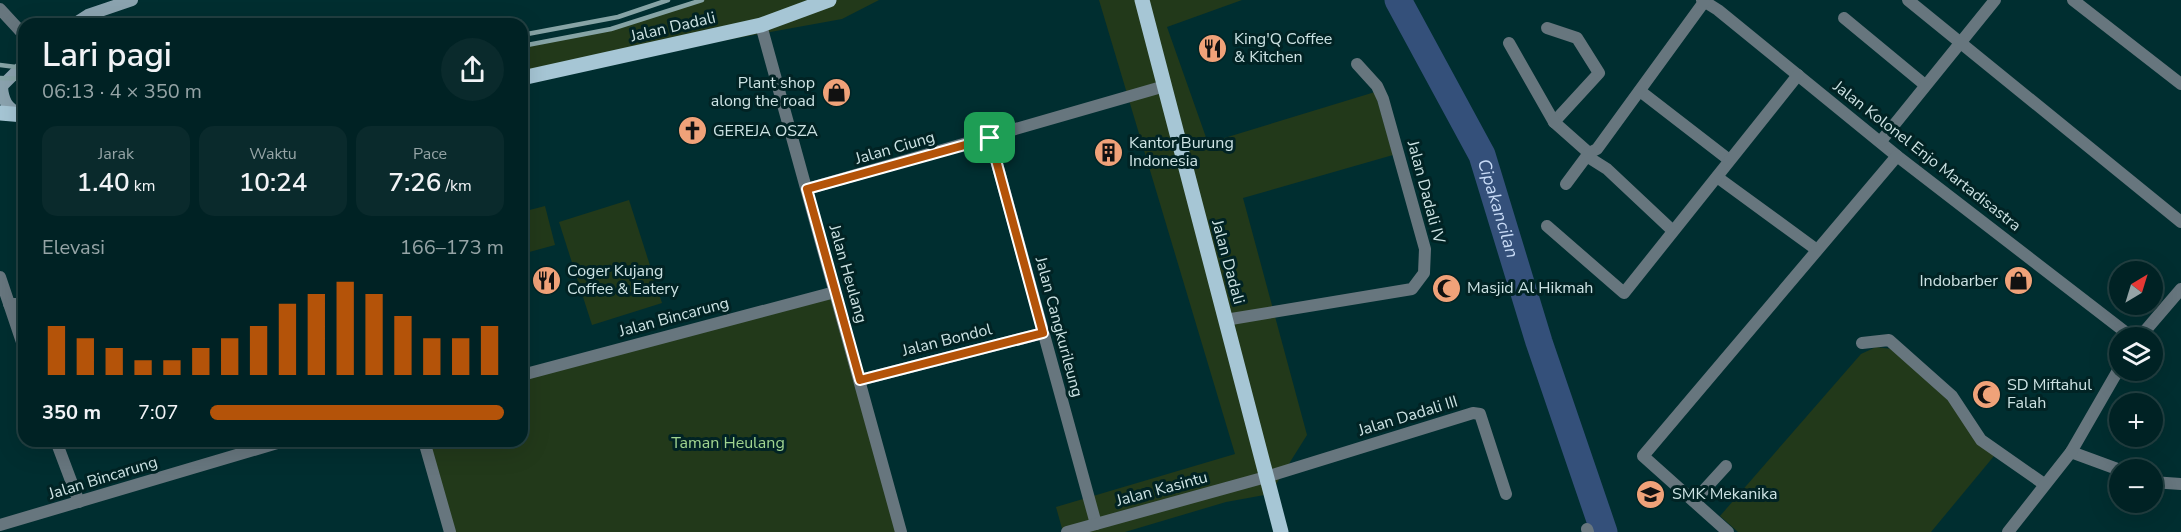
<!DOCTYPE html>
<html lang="id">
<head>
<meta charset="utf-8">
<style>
	:root { --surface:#002224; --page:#0a2a2c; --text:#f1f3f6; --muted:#95a4a6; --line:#223f41; --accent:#b45309 }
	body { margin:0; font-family:"Nunito Sans",sans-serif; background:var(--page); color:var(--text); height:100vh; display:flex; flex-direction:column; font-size:22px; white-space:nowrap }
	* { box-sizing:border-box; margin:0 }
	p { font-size:20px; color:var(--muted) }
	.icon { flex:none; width:33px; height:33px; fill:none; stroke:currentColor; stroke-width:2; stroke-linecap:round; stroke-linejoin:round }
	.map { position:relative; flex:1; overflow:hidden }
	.side { position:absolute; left:18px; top:18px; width:510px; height:429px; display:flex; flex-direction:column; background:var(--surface); border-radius:18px; box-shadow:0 6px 24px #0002,0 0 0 2px var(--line) }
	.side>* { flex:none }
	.needle { width:39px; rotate:38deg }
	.buttons { position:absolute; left:2109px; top:261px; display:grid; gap:12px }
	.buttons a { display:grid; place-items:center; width:54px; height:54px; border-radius:50%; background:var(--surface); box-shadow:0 6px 24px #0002,0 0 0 2px var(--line); font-size:30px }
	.pin { position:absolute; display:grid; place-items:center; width:51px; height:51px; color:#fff; margin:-26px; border-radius:12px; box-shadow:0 3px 9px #0006 }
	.round { display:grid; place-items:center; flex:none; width:63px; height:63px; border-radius:32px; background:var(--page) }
	.summary { display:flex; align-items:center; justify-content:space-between; height:102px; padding:0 24px }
	h1 { font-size:33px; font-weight:600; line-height:45px }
	.stats { display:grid; grid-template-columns:repeat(3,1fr); gap:9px; height:102px; padding:6px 24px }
	.stats div { display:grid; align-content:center; border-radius:15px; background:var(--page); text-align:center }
	.stats b { font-size:26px; font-weight:600 }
	.stats small { font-size:16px; font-weight:400 }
	.stats p { font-size:16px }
	.chart { height:168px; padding:12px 24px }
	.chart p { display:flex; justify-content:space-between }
	.chart svg { width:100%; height:108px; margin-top:6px; stroke:var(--accent); stroke-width:6 }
	ul { padding:0 24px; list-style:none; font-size:20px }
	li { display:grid; grid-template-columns:96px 72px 1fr; align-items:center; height:45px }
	li i { height:15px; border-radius:8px; background:var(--accent) }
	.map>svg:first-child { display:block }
	.green { fill:#22391a }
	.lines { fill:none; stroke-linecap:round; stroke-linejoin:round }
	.river { stroke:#34507a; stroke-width:27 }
	.minor { stroke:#67767e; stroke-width:12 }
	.secondary { stroke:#8ba3af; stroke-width:12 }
	.primary { stroke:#a6c6d5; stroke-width:15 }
	.rail { stroke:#86a4a6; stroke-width:4.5 }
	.route-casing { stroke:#fff; stroke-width:12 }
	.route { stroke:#b45309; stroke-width:8 }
	.labels { text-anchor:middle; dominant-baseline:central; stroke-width:6; stroke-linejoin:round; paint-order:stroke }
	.street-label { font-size:16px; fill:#cde3e4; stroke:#012324 }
	.poi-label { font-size:16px; fill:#cde3e4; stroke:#012324; text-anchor:start }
	.park-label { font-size:16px; fill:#a1d590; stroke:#012324 }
	.water-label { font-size:18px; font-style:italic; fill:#c8dbf6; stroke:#012324 }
</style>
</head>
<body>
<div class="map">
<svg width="2181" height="532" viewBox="0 0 2181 532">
	<rect width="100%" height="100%" fill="#002e30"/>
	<g class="green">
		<path d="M702,0H879L842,19L522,77V46L611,29Z"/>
		<path d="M1099,0H1242L1167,27L1208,143L1375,92L1393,155L1243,198L1307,435L1270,494L1226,502L1125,532H1063L1056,507L1235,454Z"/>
		<path d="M629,200L662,303L592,325L559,222Z"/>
		<path d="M545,206L555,245L522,254V212Z"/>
		<path d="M835,292L902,532H450L424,441H522V373Z"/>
		<path d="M1876,347L1892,349L1956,407L1994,456L1931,532H1738L1720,516L1861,354Z"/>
	</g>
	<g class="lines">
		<path class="river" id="s1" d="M1398,0L1482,155L1539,342L1604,532"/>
		<g class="minor">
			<path d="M1702,0L1718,10L1897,156L2133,338"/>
			<path d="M1908,0L2181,222"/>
			<path d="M2073,0L2181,84"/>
			<path d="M0,9L24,35"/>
			<path d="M1844,18L1925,85"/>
			<path d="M761,25L901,532"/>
			<path d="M1547,28L1577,38L1599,73L1554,122"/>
			<path d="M1509,43L1554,122L1589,153"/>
			<path d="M1640,91L1728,159"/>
			<path d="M990,138L1096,524"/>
			<path d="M1881,141L1995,0"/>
			<path d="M1588,157L1607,169L1673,231"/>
			<path d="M1717,177L1817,250"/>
			<path d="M1566,184L1589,153L1597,149L1704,2"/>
			<path d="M807,189L1165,86"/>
			<path d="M1547,226L1624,293L1798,75"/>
			<path d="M0,277L24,348"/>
			<path d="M9,304H24"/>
			<path d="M1225,320L1412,289L1424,273L1425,249L1383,99L1377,86L1357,64"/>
			<path d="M2139,338L2181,289"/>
			<path d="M1862,343L1889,340L1952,396L1981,440L2044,484"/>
			<path d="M522,375L835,292"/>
			<path d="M860,380L1043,333"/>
			<path d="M56,441L79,502"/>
			<path d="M424,441L450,532"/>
			<path d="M2071,452L2120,470"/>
			<path d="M2152,482L2181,484"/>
			<path d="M1694,501L1726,466"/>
			<path d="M0,525L284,441"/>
			<path d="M1587,529L1588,532"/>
			<path d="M1067,532L1266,477L1473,413L1480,414L1506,494"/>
			<path d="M1728,532L1643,456L1897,156"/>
			<path d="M2008,532L2071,452L2120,367"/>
		</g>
		<g class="secondary">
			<path d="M74,24L88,15L132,0"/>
			<path d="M2,87C3,101 7,107 19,114"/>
			<path d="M0,88L24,64"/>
		</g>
		<g class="primary">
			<path d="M1142,0L1281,532"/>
			<path d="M522,78L761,25L829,0"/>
			<path d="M0,113L24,115"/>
		</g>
		<g class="rail">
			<path d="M522,35L618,17L668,0"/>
			<path d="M522,46L611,29L702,0"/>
			<path d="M0,65L24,68"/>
			<path d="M0,78L24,79"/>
		</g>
	</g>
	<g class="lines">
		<defs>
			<path id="route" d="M990,138L1043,333L860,380L807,189Z"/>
		</defs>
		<use href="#route" class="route-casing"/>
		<use href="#route" class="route"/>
	</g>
	<defs>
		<symbol id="restaurant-disc" viewBox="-11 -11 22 22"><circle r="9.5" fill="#f0a279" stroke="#012324"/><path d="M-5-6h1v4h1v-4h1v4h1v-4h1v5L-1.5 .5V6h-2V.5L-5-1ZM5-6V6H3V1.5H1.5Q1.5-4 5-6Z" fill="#111"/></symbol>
		<symbol id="shop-disc" viewBox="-11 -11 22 22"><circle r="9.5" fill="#f0a279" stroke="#012324"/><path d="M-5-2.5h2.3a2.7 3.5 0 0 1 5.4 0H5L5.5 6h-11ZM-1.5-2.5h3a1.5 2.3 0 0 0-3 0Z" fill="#111"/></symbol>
		<symbol id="church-disc" viewBox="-11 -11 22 22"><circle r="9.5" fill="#f0a279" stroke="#012324"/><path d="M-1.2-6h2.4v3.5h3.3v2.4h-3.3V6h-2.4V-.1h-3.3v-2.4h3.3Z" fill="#111"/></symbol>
		<symbol id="building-disc" viewBox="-11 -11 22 22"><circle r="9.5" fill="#f0a279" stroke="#012324"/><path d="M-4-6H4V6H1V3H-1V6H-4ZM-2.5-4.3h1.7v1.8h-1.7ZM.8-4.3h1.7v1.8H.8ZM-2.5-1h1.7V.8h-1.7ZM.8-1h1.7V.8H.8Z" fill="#111"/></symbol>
		<symbol id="mosque-disc" viewBox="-11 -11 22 22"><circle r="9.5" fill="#f0a279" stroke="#012324"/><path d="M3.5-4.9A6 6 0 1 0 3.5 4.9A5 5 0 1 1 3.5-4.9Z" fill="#111"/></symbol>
		<symbol id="school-disc" viewBox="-11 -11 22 22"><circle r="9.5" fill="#f0a279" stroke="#012324"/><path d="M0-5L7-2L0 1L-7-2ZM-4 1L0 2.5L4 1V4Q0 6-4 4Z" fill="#111"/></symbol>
	</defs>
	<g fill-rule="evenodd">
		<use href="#restaurant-disc" x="1196" y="32" width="33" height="33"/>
		<use href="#shop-disc" x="820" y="76" width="33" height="33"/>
		<use href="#church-disc" x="676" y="114" width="33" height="33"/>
		<use href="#building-disc" x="1092" y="136" width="33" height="33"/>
		<use href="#restaurant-disc" x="530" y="264" width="33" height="33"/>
		<use href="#shop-disc" x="2002" y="264" width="33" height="33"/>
		<use href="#mosque-disc" x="1430" y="272" width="33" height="33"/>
		<use href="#mosque-disc" x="1970" y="378" width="33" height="33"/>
		<use href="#school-disc" x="1634" y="478" width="33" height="33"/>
	</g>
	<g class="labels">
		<g class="street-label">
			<text transform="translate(673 27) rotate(-13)">Jalan Dadali</text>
			<text transform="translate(895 148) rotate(-16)">Jalan Ciung</text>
			<text transform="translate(1927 156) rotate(38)">Jalan Kolonel Enjo Martadisastra</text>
			<text transform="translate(1426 192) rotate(75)">Jalan Dadali IV</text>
			<text transform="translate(1228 262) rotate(75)">Jalan Dadali</text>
			<text transform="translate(848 274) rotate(74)">Jalan Heulang</text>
			<text transform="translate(674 317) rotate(-15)">Jalan Bincarung</text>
			<text transform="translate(1059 327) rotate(75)">Jalan Cangkurileung</text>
			<text transform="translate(947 340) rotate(-14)">Jalan Bondol</text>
			<text transform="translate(1408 416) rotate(-17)">Jalan Dadali III</text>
			<text transform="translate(103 478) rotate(-17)">Jalan Bincarung</text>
			<text transform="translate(1162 489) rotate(-15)">Jalan Kasintu</text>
		</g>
		<g class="poi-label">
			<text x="1234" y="39">King'Q Coffee<tspan x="1234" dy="18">&amp; Kitchen</tspan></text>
			<text x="815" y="83" text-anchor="end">Plant shop<tspan x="815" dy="18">along the road</tspan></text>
			<text x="713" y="131">GEREJA OSZA</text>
			<text x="1129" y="143">Kantor Burung<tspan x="1129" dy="18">Indonesia</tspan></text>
			<text x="567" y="271">Coger Kujang<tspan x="567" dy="18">Coffee &amp; Eatery</tspan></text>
			<text x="1998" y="281" text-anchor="end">Indobarber</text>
			<text x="1467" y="288">Masjid Al Hikmah</text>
			<text x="2007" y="385">SD Miftahul<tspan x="2007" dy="18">Falah</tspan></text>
			<text x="1672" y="494">SMK Mekanika</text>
		</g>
		<g class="park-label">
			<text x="728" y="443">Taman Heulang</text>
		</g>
		<g class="water-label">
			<text stroke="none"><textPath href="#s1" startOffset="232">Cipakancilan</textPath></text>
		</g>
	</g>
</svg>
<div class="buttons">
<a><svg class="needle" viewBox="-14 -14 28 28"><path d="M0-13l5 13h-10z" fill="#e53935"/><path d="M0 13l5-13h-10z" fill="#95a4a6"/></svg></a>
<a><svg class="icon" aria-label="layers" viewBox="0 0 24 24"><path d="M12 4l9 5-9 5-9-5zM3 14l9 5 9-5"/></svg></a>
<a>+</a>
<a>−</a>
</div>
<div class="pin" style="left:990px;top:138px;background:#1e9e55"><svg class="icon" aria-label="arrive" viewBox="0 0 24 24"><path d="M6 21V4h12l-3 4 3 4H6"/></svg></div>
<section class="side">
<div class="summary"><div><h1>Lari pagi</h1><p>06:13 · 4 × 350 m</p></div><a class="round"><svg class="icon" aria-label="share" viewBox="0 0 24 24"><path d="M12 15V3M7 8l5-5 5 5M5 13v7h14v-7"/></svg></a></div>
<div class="stats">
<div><p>Jarak</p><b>1.40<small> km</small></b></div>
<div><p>Waktu</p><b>10:24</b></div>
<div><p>Pace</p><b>7:26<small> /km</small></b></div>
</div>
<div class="chart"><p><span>Elevasi</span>166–173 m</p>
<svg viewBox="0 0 160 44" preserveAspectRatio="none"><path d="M5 44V24M15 44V29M25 44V33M35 44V38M45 44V38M55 44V33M65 44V29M75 44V24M85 44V15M95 44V11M105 44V6M115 44V11M125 44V20M135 44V29M145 44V29M155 44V24"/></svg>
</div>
<ul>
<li><b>350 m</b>7:07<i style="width:100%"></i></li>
</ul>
</section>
</div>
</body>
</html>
